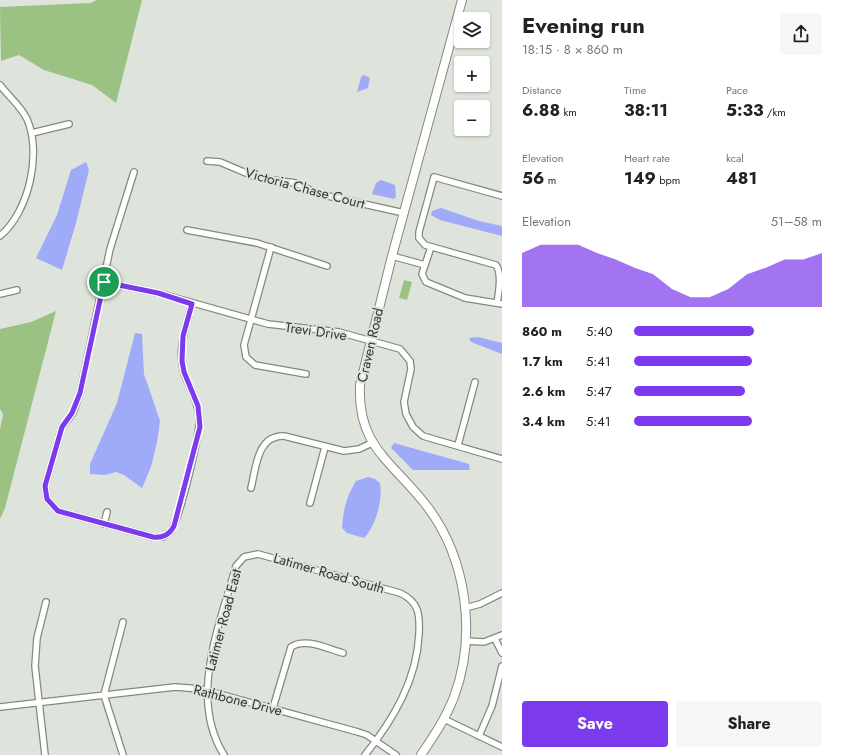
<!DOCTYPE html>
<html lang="en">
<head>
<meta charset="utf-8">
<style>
	:root { --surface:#fff; --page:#f6f6f6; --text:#222; --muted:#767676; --accent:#7c3aed }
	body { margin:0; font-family:Jost,sans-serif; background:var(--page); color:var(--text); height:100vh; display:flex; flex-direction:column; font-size:15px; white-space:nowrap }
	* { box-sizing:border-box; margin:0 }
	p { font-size:13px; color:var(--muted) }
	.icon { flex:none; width:22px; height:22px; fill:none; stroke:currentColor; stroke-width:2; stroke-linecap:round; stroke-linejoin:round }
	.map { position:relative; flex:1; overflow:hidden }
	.sheet { display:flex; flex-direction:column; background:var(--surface); width:340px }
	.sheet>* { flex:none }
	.fabs { position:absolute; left:454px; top:12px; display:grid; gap:8px }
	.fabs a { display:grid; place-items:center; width:36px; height:36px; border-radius:4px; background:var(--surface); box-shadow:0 1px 3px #0004; font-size:20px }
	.pin { position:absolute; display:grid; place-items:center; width:34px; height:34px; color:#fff; margin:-17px; border:2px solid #fff; border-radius:50%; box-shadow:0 1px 4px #0007 }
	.round { display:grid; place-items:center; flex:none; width:42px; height:42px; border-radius:4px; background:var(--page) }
	.head { display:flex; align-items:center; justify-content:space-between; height:68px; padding:0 20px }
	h1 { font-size:22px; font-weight:700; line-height:30px }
	.figures { display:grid; grid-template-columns:repeat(3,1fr); gap:6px; height:68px; padding:4px 20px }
	.figures div { display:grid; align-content:center }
	.figures b { font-size:17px; font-weight:700 }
	.figures small { font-size:11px; font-weight:400 }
	.figures p { font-size:11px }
	.chart { height:112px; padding:8px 20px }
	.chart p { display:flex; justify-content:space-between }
	.chart svg { width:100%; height:72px; margin-top:4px; fill:var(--accent); opacity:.7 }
	.button { display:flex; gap:8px; margin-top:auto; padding:8px 20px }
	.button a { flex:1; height:46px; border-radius:4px; background:var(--accent); color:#fff; font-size:16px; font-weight:700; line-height:46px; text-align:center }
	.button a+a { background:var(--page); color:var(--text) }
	ul { padding:0 20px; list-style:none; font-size:13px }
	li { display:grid; grid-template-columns:64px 48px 1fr; align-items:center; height:30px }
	li i { height:10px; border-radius:5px; background:var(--accent) }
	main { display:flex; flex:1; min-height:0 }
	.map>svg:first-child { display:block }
	.green { fill:#9cc283 }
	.water { fill:#9faaf8 }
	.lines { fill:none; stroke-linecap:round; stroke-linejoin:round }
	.street-casing { stroke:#838980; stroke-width:8 }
	.secondary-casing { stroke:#838980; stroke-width:10 }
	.street { stroke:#fff; stroke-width:5.5 }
	.secondary { stroke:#fff; stroke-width:8 }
	.route-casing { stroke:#fff; stroke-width:8 }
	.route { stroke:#7c3aed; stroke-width:5 }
	.labels { text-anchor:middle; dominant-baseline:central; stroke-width:4; stroke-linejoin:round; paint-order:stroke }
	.street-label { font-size:14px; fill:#343632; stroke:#dee4db }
</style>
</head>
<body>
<main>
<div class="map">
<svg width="502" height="755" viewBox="0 0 502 755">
	<rect width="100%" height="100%" fill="#dee4db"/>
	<g class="green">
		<path d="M97,0H142L116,103L92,85L44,70L19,55L1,61L0,7L90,3Z"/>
		<path d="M404,280L412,282L407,300L399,298Z"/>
		<path d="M56,311L5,508L0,519V429L3,414L0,409V329L31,322Z"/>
	</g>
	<g class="water">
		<path d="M364,75L370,78L368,88L357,92L361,77Z"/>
		<path d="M86,162L89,170L76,223L62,270L36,258L57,215L71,170Z"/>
		<path d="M381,180L395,185L396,197L394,199L372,194L376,183Z"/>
		<path d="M441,208L479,221L502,226V236L440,220L431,215L432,211Z"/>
		<path d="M135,333L142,334L144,374L160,421L157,442L151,467L142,488L124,475L116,472L105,475L90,474V464L117,403Z"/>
		<path d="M478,337L502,343V354L471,342L469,338Z"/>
		<path d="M394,443L469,464L470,470H413L391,448Z"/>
		<path d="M368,477L375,479L380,483C383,498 376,526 364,538L347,533L342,528C343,510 347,495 356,481Z"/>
	</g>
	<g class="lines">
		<defs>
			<g id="street">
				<path d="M0,85C9,97 20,105 27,119C42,153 29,212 0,236"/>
				<path d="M32,133L69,124"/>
				<path d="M207,161L220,162L258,178L296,183L319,194L404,213"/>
				<path d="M134,172L110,249L80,393L73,413L62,427L45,486L47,499L58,511L153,537H163L171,531C180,516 201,433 199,416C198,400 189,387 184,373C177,349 186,326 192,304"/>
				<path d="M187,230L257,243L327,266"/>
				<path d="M271,247L244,345L246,357L255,365L306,374"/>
				<path d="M431,247L422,274L426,282L465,298L502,304"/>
				<path d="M392,256L425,265"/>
				<path d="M104,282L158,293L268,324L339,332L400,349L410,361L411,369L404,402L406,414L413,427L423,436L502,459"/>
				<path d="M0,294L17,290"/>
				<path d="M497,303C499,291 502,274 496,265L425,245L419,238V232L434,177L502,196"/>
				<path d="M458,445L475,382"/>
				<path d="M251,488C256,468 257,435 284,436L344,451L359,449L372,443"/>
				<path d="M310,503L325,447"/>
				<path d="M104,524L107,512"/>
				<path d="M465,608L480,604L502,593"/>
				<path d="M123,622L104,695L123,755"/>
				<path d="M495,639L502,653"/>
				<path d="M465,641L484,642L502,635"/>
				<path d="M0,707L175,687L201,689L358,732L367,735L396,755"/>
				<path d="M273,708L291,647C305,637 328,649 343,653"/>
				<path d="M444,719L502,747"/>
				<path d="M479,736L492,706L502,666"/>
				<path d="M45,755L35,666L37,638L46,602"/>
				<path d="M224,755C188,698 220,624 236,566L244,557L258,554L400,593C419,602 420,614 419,634C417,680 393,720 365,755"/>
			</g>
			<path id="secondary" d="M421,755C433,737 446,718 454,697C477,635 467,558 426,505C393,462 357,447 360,385L392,256L462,0"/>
		</defs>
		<use href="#street" class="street-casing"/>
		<use href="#secondary" class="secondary-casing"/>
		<use href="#street" class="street"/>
		<use href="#secondary" class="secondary"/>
	</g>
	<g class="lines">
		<defs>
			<path id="route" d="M104,282L158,293L192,304L183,336L182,361L184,372L198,406L200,427L174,526C169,535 163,538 153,537L58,511L47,499L45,486L62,427L72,413L80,393Z"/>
		</defs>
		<use href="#route" class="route-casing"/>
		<use href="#route" class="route"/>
	</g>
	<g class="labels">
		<g class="street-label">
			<text transform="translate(305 188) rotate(15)">Victoria Chase Court</text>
			<text transform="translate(316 331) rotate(8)">Trevi Drive</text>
			<text transform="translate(370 345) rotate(-77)">Craven Road</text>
			<text transform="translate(329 573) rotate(16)">Latimer Road South</text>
			<text transform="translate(223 620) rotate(-75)">Latimer Road East</text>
			<text transform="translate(238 700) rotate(14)">Rathbone Drive</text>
		</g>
	</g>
</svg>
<div class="fabs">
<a><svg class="icon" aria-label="layers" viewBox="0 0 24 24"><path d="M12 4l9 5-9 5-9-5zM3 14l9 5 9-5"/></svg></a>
<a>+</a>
<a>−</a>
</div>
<div class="pin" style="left:104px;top:282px;background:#1e9e55"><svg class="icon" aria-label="arrive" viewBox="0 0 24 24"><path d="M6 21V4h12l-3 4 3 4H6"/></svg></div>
</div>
<section class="sheet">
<div class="head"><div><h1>Evening run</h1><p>18:15 · 8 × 860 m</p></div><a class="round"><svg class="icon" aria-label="share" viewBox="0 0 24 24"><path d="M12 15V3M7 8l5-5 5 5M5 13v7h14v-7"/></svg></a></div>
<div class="figures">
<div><p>Distance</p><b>6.88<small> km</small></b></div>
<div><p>Time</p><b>38:11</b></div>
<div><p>Pace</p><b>5:33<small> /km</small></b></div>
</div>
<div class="figures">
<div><p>Elevation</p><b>56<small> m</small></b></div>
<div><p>Heart rate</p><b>149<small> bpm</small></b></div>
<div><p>kcal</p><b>481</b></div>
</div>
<div class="chart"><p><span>Elevation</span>51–58 m</p>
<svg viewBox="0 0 160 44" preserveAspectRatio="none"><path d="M0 44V11L10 6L20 6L30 6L40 11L50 15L60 20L70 24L80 33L90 38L100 38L110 33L120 24L130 20L140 15L150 15L160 11V44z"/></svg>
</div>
<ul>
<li><b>860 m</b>5:40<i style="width:64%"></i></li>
<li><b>1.7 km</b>5:41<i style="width:63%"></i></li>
<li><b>2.6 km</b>5:47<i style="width:59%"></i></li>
<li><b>3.4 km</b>5:41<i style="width:63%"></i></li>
</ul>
<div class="button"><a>Save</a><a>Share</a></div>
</section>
</main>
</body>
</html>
